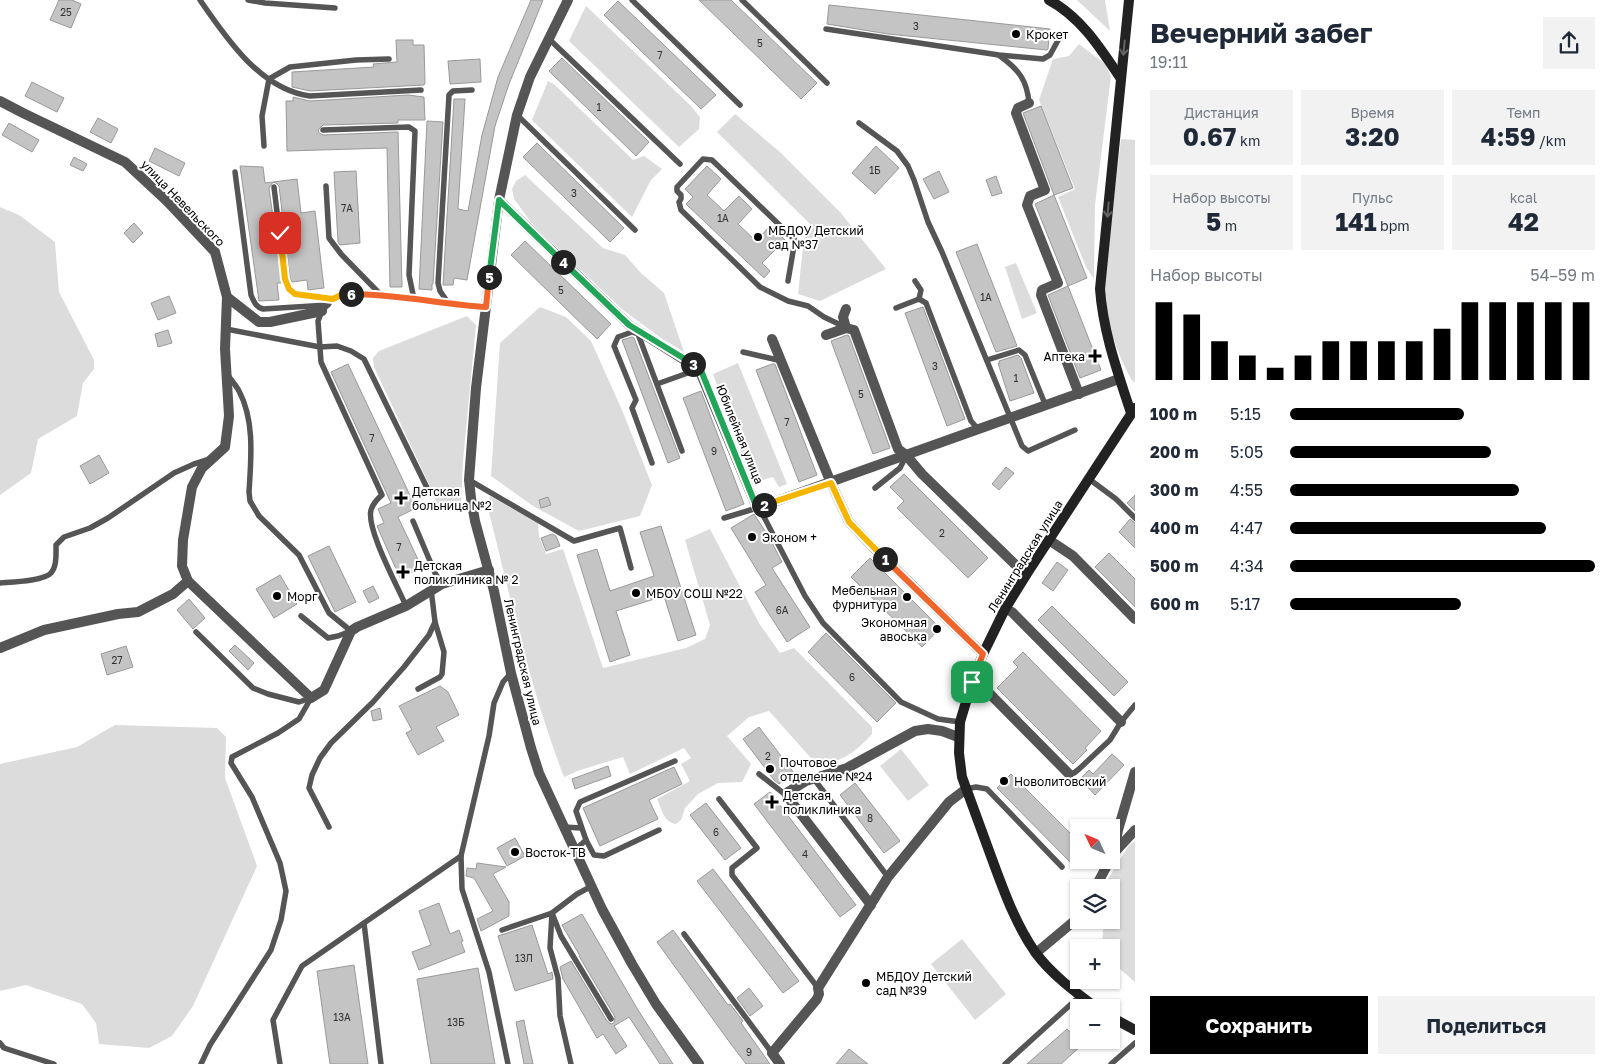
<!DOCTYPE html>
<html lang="ru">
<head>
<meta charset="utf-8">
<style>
	:root { --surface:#fff; --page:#f2f2f3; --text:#1f2937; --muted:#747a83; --accent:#000 }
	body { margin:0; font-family:"Golos Text",sans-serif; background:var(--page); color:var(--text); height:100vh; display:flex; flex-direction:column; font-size:19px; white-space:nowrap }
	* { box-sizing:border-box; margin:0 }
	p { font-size:16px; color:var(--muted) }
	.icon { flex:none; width:28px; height:28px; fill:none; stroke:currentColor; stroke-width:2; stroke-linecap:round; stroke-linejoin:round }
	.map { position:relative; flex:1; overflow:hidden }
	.sheet { display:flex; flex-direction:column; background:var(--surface); width:475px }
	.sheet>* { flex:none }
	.needle { width:32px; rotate:314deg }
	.fabs { position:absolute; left:1070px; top:819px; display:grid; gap:10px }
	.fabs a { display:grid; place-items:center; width:50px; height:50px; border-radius:0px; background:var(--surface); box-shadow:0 1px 4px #0004; font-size:25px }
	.pin { position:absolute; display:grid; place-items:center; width:42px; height:42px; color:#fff; margin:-21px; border-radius:10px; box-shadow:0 2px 8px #0006 }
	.km { position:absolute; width:25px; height:25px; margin:-12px; border-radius:50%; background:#222; color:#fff; font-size:14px; line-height:25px; text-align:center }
	.round { display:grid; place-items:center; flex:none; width:52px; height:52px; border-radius:0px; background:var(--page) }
	.headline { display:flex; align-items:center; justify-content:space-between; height:85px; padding:0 15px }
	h1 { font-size:28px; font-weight:700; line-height:38px }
	.stats { display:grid; grid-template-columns:repeat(3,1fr); gap:8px; height:85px; padding:5px 15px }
	.stats div { display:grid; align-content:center; border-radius:0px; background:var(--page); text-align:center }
	.stats b { font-size:25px; font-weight:700 }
	.stats small { font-size:14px; font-weight:400 }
	.stats p { font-size:14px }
	.chart { height:140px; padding:10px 15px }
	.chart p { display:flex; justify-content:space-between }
	.chart svg { width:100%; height:90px; margin-top:5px; stroke:var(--accent); stroke-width:6 }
	.action { display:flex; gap:10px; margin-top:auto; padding:10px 15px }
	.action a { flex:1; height:58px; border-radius:0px; background:var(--accent); color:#fff; font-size:20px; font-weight:700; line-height:58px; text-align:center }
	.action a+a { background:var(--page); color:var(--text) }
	ul { padding:0 15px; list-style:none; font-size:16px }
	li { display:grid; grid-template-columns:80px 60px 1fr; align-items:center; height:38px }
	li i { height:12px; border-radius:6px; background:var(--accent) }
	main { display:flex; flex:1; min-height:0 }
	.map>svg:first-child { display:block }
	.green { fill:#dcdcdc }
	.building { fill:#c4c4c4; stroke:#999 }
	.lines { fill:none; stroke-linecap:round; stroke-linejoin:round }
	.service { stroke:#555; stroke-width:5.5 }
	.minor { stroke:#555; stroke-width:10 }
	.tertiary { stroke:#555; stroke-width:10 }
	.secondary { stroke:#222; stroke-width:10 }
	.oneway { stroke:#646464 }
	.split-1-casing { stroke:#fff; stroke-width:10 }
	.split-2-casing { stroke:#fff; stroke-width:10 }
	.split-3-casing { stroke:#fff; stroke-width:10 }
	.split-4-casing { stroke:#fff; stroke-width:10 }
	.split-5-casing { stroke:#fff; stroke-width:10 }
	.split-6-casing { stroke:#fff; stroke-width:10 }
	.split-7-casing { stroke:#fff; stroke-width:10 }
	.split-1 { stroke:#f0652b; stroke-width:6 }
	.split-2 { stroke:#f5b400; stroke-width:6 }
	.split-3 { stroke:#22a559; stroke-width:6 }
	.split-4 { stroke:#22a559; stroke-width:6 }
	.split-5 { stroke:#22a559; stroke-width:6 }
	.split-6 { stroke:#f0652b; stroke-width:6 }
	.split-7 { stroke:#f5b400; stroke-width:6 }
	.poi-dot { fill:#000; stroke:#fff; stroke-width:2 }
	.labels { text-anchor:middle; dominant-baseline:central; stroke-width:4; stroke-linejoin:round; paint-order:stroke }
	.number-label { font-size:10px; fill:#313131 }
	.poi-label { font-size:12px; fill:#000; stroke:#fff; text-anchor:start }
	.street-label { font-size:12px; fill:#000; stroke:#fff }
</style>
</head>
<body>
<main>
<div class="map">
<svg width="1135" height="1064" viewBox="0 0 1135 1064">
	<rect width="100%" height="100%" fill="#fff"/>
	<g class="green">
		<path d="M1077,0H1105L1110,31Z"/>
		<path d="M586,6L691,106L700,117L699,129L679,147L569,41Z"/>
		<path d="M1079,44L1105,64L1111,76L1095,205L1094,279L1086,267L1058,197L1075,189L1039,100L1053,59L1069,56Z"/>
		<path d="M548,81L555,85L633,160L644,156L662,169L651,180L632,217L532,120Z"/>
		<path d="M735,114L781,153L840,212L886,269L820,301L798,294L804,238L813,227L717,132Z"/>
		<path d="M1121,139L1135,140V382H1133C1117,356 1106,319 1103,289Z"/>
		<path d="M525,175L603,248L625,255L641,273L664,293L684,352L661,338L623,310L534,226L514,199L512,189L516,181Z"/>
		<path d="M0,207L19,215L55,242L59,292L94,360V369L83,383L77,416L38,439L31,473L0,495Z"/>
		<path d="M1016,263L1037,313L1022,319L1005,267Z"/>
		<path d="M540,307L566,317L591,341L622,410L652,485L640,516L579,531L533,506L491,476L500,343Z"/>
		<path d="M467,316L476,325L463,461L461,503C445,513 438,510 433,493L374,367L373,358L379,351Z"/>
		<path d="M738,363L787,484L779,487L773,477L752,483L713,374Z"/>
		<path d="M490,496L538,523L539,536L546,554L563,549L603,668L686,648L705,639L710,625L685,540L710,529L759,623L780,653L794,648L872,727V734C858,750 831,773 810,757L769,711L749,717L727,736L751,764L742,782L718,783L698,794L685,808L681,820L676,824C663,822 662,809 657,799L690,781L681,764L691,758L684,748L630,774L623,757L580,770L564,777C530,689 510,596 487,504Z"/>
		<path d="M115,725L217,728L226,737L225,778L257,866L193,1006L172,1036L149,1048L99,1044L96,1023L82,1004L26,985L0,991V764L77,747Z"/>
		<path d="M901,749L929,785L908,801L880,766Z"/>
		<path d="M1135,841V982L1112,962L1111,948L1105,947L1102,942L1104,920H1111V888L1103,887L1129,845Z"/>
		<path d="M962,939L1006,994L975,1020L931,964Z"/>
	</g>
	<g class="building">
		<path d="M59,0H72L81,4L71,28L50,20Z"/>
		<path d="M531,0H543L509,84L495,126L467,280L454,278L453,285H443L454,99H465L458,209L468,211L482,135L498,77Z"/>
		<path d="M699,0H731L817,83L801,99Z"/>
		<path d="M618,1L716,95L701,109L604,15Z"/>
		<path d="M829,5L1050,29L1048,49L1047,50L888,34L827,24Z"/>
		<path d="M396,40H413V45H424L425,83L424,85L310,91L292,87V72L374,67L373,64L397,62Z"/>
		<path d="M562,58L649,142L636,156L549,71Z"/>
		<path d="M480,59L481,82L450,84L448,61Z"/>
		<path d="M32,82L64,98L57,112L25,96Z"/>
		<path d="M408,95L424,97L425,120H398V123L323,125L318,130L319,133L323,135L398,132L402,287H390L387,148L287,151L286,101H293V97L310,101Z"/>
		<path d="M1041,106L1073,188L1054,195L1023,113Z"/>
		<path d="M98,118L118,129L111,143L90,132Z"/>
		<path d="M427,121L443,122L433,284H432V290L419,289Z"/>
		<path d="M9,123L39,140L32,152L2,135Z"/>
		<path d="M537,143L624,228L610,242L523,157Z"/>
		<path d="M876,146L899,168L875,194L852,173Z"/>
		<path d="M155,148L185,163L179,176L149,161Z"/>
		<path d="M74,157L87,164L83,171L70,165Z"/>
		<path d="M240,166L263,167L265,183L297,179L301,213L315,211L324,288L308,290L307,280L292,282L290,278L279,186L276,183L273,182L269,188L282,283H277L279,300L259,301Z"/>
		<path d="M707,166L721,179L707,195L724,211L739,196L752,209L738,224L756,241L770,226L785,240L762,263L770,271L764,278L686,204L693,197L685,189Z"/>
		<path d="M356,171L360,243L340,245L338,242L334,172Z"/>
		<path d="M939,171L949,192L934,199L923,179Z"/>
		<path d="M996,176L1002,193L992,196L986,180Z"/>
		<path d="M1054,195L1087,278L1068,286L1035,204Z"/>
		<path d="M134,223L143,233L133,243L124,233Z"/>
		<path d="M525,241L611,324L597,339L511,255Z"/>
		<path d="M977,244L1017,346L996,352L956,252Z"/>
		<path d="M1068,286L1101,370L1080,378L1048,295Z"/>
		<path d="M169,296L176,313L158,320L151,303Z"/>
		<path d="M923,307L965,419L947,426L905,313Z"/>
		<path d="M168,330L172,343L158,347L155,334Z"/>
		<path d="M847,335L849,336L890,448L873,454L831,341Z"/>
		<path d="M632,337L634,338L680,458L668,463L622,340Z"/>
		<path d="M1018,355L1021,358L1034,393L1010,401L998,363H1000L999,361Z"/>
		<path d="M348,364L416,508L398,517L422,568L400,578L377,526L384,523L378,509L391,503L331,372Z"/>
		<path d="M772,364H775L778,372L817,475L799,482L756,370Z"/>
		<path d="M701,391L744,504L726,511L683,398Z"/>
		<path d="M99,455L109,473L90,484L80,466Z"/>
		<path d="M1006,467L1014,473L999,490L992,484Z"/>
		<path d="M904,474L988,558L968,578L897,508L904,501L890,487Z"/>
		<path d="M1135,495V511L1127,503Z"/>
		<path d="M548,497L551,505L541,508L539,500Z"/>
		<path d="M754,514L769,537L782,562L772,568L810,627L787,642L755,592L766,585L731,528Z"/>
		<path d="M1130,519L1135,523V548L1119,532Z"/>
		<path d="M661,526L696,635L678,641L664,596L616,611L630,655L610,662L577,555L597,549L610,591L654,576L640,532Z"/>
		<path d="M552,534L556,536L560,546L546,551L541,538Z"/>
		<path d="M329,546L356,602L335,612L308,556Z"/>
		<path d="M1109,553L1135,579V607L1095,567Z"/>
		<path d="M870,558L940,628L922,647L851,577Z"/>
		<path d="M1057,562L1068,570L1053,591L1042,583Z"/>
		<path d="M280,575L297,604L274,618L256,589Z"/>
		<path d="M373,586L379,598L369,603L363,591Z"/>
		<path d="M189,599L205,618L193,629L177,610Z"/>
		<path d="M1052,606L1128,682L1114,696L1038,620Z"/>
		<path d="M826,633L896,703L877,722L808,652Z"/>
		<path d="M235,645L254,663L248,670L229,651Z"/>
		<path d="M126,646L133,667L107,675L101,654Z"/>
		<path d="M1023,652L1101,731L1085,748L1087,750L1073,764L997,688L1018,667L1013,662Z"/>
		<path d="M440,686L448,692L459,715L436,727L444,741L418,755L406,733L412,730L399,706Z"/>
		<path d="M380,708L382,719L373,721L371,711Z"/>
		<path d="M759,727L794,773L779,784L774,780L743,739Z"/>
		<path d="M1112,754L1124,765L1095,795L1080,779L1089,770L1093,774Z"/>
		<path d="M608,766L611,776L575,789L572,779Z"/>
		<path d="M674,767L682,784L649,800L658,819L600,846L583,808Z"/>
		<path d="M1011,774L1079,842V858L1072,864L997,788Z"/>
		<path d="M855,783L900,841L884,853L840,795Z"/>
		<path d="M770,792L856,905L840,917L754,804Z"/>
		<path d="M706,803L741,848L725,860L690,815Z"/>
		<path d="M515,838L525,856L507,866L497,848Z"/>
		<path d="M477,863L506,867L493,874L509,902V916L481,931L477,919L493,911L474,878L466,876L467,868L476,869Z"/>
		<path d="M713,869L799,981L783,993L697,881Z"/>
		<path d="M439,903L450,934L459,930L463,941L461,942L465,952L419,970L412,952L431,945L419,911Z"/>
		<path d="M582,914L638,1010L673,1064H660L629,1017L614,1026L627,1046L616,1054L603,1034L597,1038L563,979L560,967L571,961L607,1021L611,1024L614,1023L615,1017L579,956H580L562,925Z"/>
		<path d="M532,925L548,974L552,972L553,979L515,991L498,936Z"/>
		<path d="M673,930L728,1005L730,1004L743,1021L741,1023L770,1064H746L728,1040L657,942Z"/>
		<path d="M354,965L368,1064H330L317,971Z"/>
		<path d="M478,968L495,1064H431L417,979Z"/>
		<path d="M749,988L763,1006L750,1016L737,998Z"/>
		<path d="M524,1020L525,1026L533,1064H524L516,1022Z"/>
		<path d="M1067,1029L1082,1045L1061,1064H1027Z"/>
		<path d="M849,1049L868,1064H836Z"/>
	</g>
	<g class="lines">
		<g class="service">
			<path d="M200,0C226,38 261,90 310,96L421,90"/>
			<path d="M248,0L265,3L335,8"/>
			<path d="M632,0L740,105"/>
			<path d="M742,0L827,83"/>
			<path d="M826,29L999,55L1043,59L1050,55L1062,33"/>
			<path d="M548,38L680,164"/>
			<path d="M1000,56C1019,70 1027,80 1029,103"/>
			<path d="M517,115L635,230"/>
			<path d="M859,123L897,151L908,166L914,180L928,222L942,252L1022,446L1028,451L1075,430"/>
			<path d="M323,130L409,127L415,131L409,275L414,299"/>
			<path d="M264,146L262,116L269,79L290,67L356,60L389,59"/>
			<path d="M235,172L251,295C254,302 256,307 263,309L328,305"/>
			<path d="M326,186L329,238L341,254L380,294"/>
			<path d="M274,187L285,279C295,301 311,297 333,299"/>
			<path d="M788,281L795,240L712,160L703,159L677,187V191L681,195V199L679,202L681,210L760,287L788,301L808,306L824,317L845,327"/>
			<path d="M915,281L921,290L919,299"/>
			<path d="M449,304L440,291L438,283L449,95L453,91L472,90"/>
			<path d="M896,308L919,299L926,303L971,421L978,429"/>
			<path d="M226,329L320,347L337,346L351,351L364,359L430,494"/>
			<path d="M743,352L782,361"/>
			<path d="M987,360L1019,350L1025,355L1045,404"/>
			<path d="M227,374C231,380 236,385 239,391C255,421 251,459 249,492L250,501L259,516L299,555L329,613L351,631L338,636L328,638L301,616"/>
			<path d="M657,384L699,369"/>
			<path d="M652,463L632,408L636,400L614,346L618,337L632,332L638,334L682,451"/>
			<path d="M1089,479L1116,499L1135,518"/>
			<path d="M469,480L574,541L620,528L631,568"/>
			<path d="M875,488L900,468L906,456"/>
			<path d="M724,518L757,508L764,517L805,596L823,623L901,702L938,719L960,722"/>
			<path d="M413,521L435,573L442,584"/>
			<path d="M0,583C12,582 44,581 51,573C57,566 56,554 56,545L64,537L90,528L108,518L174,473L194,464L207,460"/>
			<path d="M406,606C398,587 366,529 371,510C373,504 377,499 382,495L321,362L318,321L322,311L333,299L343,294H380L449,304L486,307"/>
			<path d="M196,632L253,688L268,694L299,702L311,698"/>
			<path d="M418,689L440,677L442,674L444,652L435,622L431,589"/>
			<path d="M759,774L787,796"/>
			<path d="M1069,774L1074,773L1079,769L1110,740L1121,722L1135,705"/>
			<path d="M814,779L888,877"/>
			<path d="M966,789L976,787L987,789L1062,867"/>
			<path d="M719,799L757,848L732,868V875L818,988"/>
			<path d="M329,827L309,788L312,775L320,758L331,743L373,702L404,667L429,635L435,622"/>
			<path d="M564,827L581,828"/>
			<path d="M659,830L604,856L594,855L586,840L576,811L580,802L675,761"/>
			<path d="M576,849L586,840"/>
			<path d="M592,886L577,894L552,913L561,936L611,1019"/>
			<path d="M502,930L552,913L550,948L558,978L560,1016L571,1064"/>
			<path d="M684,934L772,1053"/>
			<path d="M0,1043L4,1048L54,1064"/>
			<path d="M201,1064L210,1045L271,950L281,920L286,891L280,863L252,797L231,763L232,757L278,733L299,719L311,698"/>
			<path d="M280,1064L273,1020L302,966L364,923"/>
			<path d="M381,1064L364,923L461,856"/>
			<path d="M508,1064L489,972L462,889L461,856L489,736L494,703L503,682L511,673"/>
			<path d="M1005,1064L1080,996"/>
			<path d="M1111,1064L1135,1043"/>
		</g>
		<g class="minor">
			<path d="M0,101L23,113L125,162L167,201L215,252L227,297L259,322H270L322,311"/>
			<path d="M1029,103L1018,108L1016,113L1045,190L1030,196L1027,205L1058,283L1042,290L1041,295L1079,394"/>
			<path d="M499,200L629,325L699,369L757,508L1119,379"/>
			<path d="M227,297L225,349L229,416L225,447L202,468L192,487L183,540L182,566L188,581L311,698L324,690L351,631L357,627L406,606L442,584L489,570"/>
			<path d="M846,309L843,317L846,328"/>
			<path d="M826,335L846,328L854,330L898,449L906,455L922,474L1026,575"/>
			<path d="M772,339L831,483L849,522L875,549L983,654"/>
			<path d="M1049,540L1073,556L1135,619"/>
			<path d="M1005,609L1012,612L1121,722"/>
			<path d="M0,648L44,630L118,614L138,612L173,594L188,581"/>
			<path d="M972,682L989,693L1069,774"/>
			<path d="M1114,853L1118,830L1135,772"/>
			<path d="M1114,853L1135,830"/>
			<path d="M1095,888L1110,860"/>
			<path d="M871,905L787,796L788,792L806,781L847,768L915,731L928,729L942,731L958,737"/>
			<path d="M1036,953L1079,917"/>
			<path d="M780,1064L772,1053L817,999L819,994L818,988L888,877L949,802L966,789"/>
		</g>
		<path class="tertiary" d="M568,0L530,77L517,115L499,200L476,388L469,480L471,498L475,521L494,591L511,673L531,748L539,773L602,909L632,964L656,1004L699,1064"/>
		<g class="secondary">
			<path d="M1049,0C1081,17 1101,49 1121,79"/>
			<path d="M1129,0L1100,289C1103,332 1118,373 1131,413"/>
			<path d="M1097,1008C1075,992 1051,974 1035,952C1015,923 1004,891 992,859C982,832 972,804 962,777L959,753L960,722L972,682L983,654L1005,609L1026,575L1135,408"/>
			<path d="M1111,1017L1135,1030"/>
		</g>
	</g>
	<defs><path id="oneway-shaft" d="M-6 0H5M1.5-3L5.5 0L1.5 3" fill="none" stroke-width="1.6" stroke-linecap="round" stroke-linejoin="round" transform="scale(1.25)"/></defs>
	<g class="oneway">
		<use href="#oneway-shaft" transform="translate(1124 48) rotate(96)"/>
		<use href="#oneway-shaft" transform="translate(1108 210) rotate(95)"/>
	</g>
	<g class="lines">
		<defs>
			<path id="split-1" d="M885,559L983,654L972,682"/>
			<path id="split-2" d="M764,505L831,483L849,522L885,559"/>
			<path id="split-3" d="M693,364L700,368L757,508L764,505"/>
			<path id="split-4" d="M563,262L629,325L693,364"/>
			<path id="split-5" d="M489,277L499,200L563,262"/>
			<path id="split-6" d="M351,294C396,294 441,304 486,307L489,277"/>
			<path id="split-7" d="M280,233L285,279L289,289L295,294L333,299L343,294H351"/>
		</defs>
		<use href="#split-1" class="split-1-casing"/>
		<use href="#split-2" class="split-2-casing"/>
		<use href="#split-3" class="split-3-casing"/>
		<use href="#split-4" class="split-4-casing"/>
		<use href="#split-5" class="split-5-casing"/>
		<use href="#split-6" class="split-6-casing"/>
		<use href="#split-7" class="split-7-casing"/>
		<use href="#split-1" class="split-1"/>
		<use href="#split-2" class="split-2"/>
		<use href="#split-3" class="split-3"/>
		<use href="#split-4" class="split-4"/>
		<use href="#split-5" class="split-5"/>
		<use href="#split-6" class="split-6"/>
		<use href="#split-7" class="split-7"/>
	</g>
	<g class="poi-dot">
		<circle cx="1016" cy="34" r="5"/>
		<circle cx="758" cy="237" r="5"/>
		<path d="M1092.5 348.5h5v5h5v5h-5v5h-5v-5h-5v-5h5z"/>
		<path d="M398.5 490.5h5v5h5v5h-5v5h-5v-5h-5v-5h5z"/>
		<circle cx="752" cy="537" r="5"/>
		<path d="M400.5 564.5h5v5h5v5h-5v5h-5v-5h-5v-5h5z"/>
		<circle cx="636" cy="593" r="5"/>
		<circle cx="277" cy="596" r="5"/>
		<circle cx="907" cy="597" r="5"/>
		<circle cx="937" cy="629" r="5"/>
		<circle cx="770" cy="769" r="5"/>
		<circle cx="1004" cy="781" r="5"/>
		<path d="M769.5 794.5h5v5h5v5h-5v5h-5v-5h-5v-5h5z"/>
		<circle cx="515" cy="852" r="5"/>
		<circle cx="866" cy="983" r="5"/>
	</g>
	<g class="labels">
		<g class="number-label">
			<text x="66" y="12">25</text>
			<text x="916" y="26">3</text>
			<text x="760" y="43">5</text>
			<text x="660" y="55">7</text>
			<text x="599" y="107">1</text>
			<text x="875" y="170">1Б</text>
			<text x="574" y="193">3</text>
			<text x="347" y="208">7А</text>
			<text x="723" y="218">1А</text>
			<text x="561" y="290">5</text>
			<text x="986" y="297">1А</text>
			<text x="935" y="366">3</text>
			<text x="1016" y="378">1</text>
			<text x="861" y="394">5</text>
			<text x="787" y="422">7</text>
			<text x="372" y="438">7</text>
			<text x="714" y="451">9</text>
			<text x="942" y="533">2</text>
			<text x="399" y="547">7</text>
			<text x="782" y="610">6А</text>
			<text x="117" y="660">27</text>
			<text x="852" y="677">6</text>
			<text x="768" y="756">2</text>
			<text x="870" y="818">8</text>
			<text x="716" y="832">6</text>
			<text x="805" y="854">4</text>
			<text x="524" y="958">13Л</text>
			<text x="342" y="1017">13А</text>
			<text x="456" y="1022">13Б</text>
			<text x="749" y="1052">9</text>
		</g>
		<g class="poi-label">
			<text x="1026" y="34">Крокет</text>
			<text x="768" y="230">МБДОУ Детский<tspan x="768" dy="14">сад №37</tspan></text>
			<text x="1085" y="356" text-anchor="end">Аптека</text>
			<text x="412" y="491">Детская<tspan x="412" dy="14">больница №2</tspan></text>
			<text x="762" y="537">Эконом +</text>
			<text x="414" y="565">Детская<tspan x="414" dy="14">поликлиника № 2</tspan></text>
			<text x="897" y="590" text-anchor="end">Мебельная<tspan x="897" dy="14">фурнитура</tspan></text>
			<text x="646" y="593">МБОУ СОШ №22</text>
			<text x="287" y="596">Морг</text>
			<text x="927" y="622" text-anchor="end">Экономная<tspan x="927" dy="14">авоська</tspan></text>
			<text x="780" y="762">Почтовое<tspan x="780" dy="14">отделение №24</tspan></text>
			<text x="1014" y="781">Новолитовский</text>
			<text x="783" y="795">Детская<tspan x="783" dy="14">поликлиника</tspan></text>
			<text x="525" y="852">Восток-ТВ</text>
			<text x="876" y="976">МБДОУ Детский<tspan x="876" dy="14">сад №39</tspan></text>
		</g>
		<g class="street-label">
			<text transform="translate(183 203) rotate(46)">улица Невельского</text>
			<text transform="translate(740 434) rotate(68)">Юбилейная улица</text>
			<text transform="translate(1025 556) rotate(-58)">Ленинградская улица</text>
			<text transform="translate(523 662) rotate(77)">Ленинградская улица</text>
		</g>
	</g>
</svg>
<div class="fabs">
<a><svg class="needle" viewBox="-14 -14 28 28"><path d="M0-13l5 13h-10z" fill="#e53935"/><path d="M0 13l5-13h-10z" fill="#747a83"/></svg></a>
<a><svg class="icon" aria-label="layers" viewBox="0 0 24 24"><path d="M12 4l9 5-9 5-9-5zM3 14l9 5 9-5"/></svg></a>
<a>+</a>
<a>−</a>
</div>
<div class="pin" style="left:972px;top:682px;background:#1e9e55"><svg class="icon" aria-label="arrive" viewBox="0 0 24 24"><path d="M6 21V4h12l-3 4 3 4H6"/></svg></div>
<div class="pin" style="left:280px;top:233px;background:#d93025"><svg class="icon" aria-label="check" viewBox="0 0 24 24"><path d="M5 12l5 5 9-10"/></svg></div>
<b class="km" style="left:885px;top:559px">1</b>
<b class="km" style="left:764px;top:505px">2</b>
<b class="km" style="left:693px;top:364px">3</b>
<b class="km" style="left:563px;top:262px">4</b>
<b class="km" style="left:489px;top:277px">5</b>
<b class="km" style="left:351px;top:294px">6</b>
</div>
<section class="sheet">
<div class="headline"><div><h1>Вечерний забег</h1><p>19:11</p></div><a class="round"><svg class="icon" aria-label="share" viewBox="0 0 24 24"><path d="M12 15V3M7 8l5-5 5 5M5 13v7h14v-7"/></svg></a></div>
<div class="stats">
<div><p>Дистанция</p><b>0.67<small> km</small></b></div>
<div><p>Время</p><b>3:20</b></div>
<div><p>Темп</p><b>4:59<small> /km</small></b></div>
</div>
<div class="stats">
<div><p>Набор высоты</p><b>5<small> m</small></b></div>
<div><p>Пульс</p><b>141<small> bpm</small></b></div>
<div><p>kcal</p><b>42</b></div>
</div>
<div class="chart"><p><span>Набор высоты</span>54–59 m</p>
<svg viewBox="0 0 160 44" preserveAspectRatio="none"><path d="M5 44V6M15 44V12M25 44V25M35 44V32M45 44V38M55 44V32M65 44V25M75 44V25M85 44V25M95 44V25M105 44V19M115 44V6M125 44V6M135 44V6M145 44V6M155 44V6"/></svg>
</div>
<ul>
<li><b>100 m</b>5:15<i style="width:57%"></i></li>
<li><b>200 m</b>5:05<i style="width:66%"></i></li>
<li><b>300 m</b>4:55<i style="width:75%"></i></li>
<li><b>400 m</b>4:47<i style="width:84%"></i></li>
<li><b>500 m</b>4:34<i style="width:100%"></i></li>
<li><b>600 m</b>5:17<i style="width:56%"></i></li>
</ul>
<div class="action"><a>Сохранить</a><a>Поделиться</a></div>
</section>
</main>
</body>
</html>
